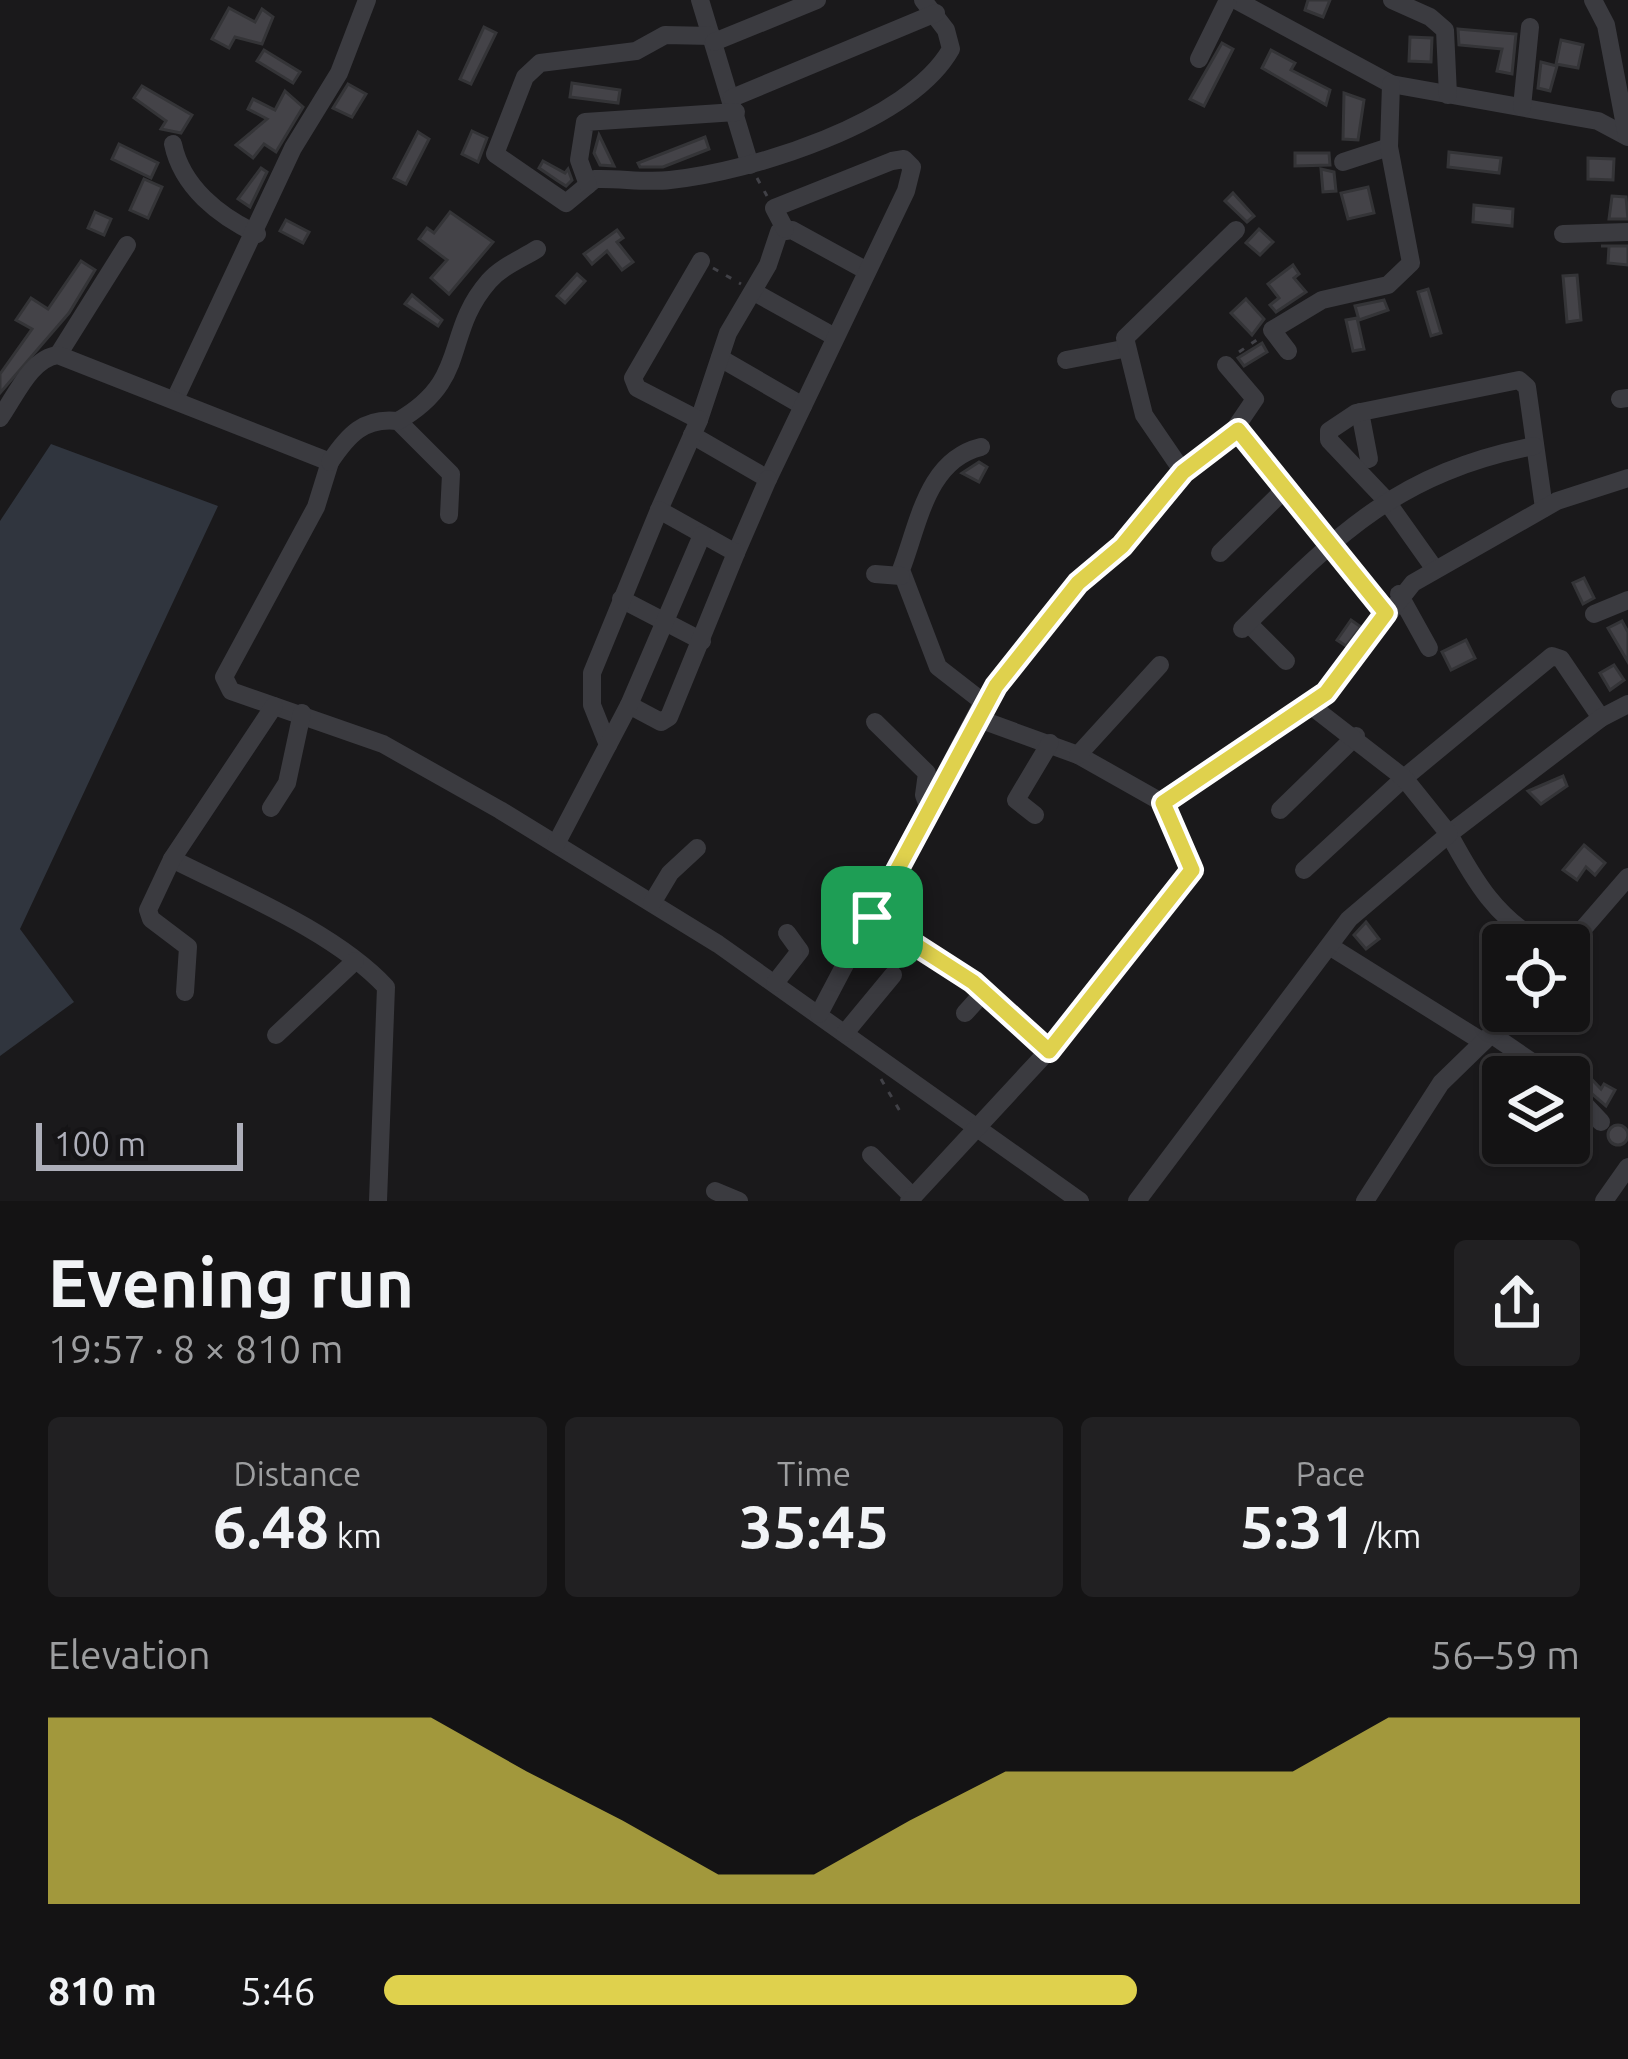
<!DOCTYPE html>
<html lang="en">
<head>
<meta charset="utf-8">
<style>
	:root { --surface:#141314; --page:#212022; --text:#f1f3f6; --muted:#9d9ea0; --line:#333234; --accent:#dfd14d }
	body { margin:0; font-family:Ubuntu,sans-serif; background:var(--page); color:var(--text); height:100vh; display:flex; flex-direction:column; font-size:45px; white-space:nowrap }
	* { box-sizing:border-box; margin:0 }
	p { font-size:39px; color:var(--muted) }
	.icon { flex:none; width:66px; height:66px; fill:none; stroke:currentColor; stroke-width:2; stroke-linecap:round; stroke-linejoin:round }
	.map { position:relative; height:1201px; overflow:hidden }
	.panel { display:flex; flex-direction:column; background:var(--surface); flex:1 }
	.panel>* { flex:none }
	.buttons { position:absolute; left:1482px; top:924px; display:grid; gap:24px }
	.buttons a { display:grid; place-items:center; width:108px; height:108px; border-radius:12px; background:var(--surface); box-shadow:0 3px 9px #0004,0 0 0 3px var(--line); font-size:60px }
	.scale { position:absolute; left:36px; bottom:30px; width:207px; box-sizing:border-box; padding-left:12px; border:6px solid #adaeb9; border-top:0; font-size:33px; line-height:42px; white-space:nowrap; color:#adaeb9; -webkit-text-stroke:9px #151416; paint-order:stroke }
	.pin { position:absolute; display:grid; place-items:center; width:102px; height:102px; color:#fff; margin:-51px; border-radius:24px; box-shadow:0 6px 18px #0006 }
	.round { display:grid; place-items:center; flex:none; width:126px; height:126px; border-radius:12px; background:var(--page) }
	.summary { display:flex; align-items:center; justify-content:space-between; height:204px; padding:0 48px }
	h1 { font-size:66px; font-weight:700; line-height:90px }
	.figures { display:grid; grid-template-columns:repeat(3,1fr); gap:18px; height:204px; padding:12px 48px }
	.figures div { display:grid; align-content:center; border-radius:12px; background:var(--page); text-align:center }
	.figures b { font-size:60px; font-weight:700 }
	.figures small { font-size:33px; font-weight:400 }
	.figures p { font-size:33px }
	.chart { height:336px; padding:24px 48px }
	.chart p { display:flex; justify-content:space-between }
	.chart svg { width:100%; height:216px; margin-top:12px; fill:var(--accent); opacity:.7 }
	ul { padding:0 48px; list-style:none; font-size:39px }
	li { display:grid; grid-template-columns:192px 144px 1fr; align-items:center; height:90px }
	li i { height:30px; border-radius:15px; background:var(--accent) }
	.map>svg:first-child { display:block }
	.water { fill:#30353e }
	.building { fill:#444348; stroke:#343437; stroke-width:3 }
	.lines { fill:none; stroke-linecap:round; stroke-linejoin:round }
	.path { stroke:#414147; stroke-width:3; stroke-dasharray:6 9; stroke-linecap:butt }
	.minor { stroke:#3b3b40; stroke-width:18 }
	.route-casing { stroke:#fff; stroke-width:24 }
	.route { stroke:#dfd14d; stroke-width:15 }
</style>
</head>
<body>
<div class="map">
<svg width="1628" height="1201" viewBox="0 0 1628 1201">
	<rect width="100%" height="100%" fill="#1a191b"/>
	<path class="water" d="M51,444L218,506L20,929L74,1002L0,1056V521Z"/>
	<g class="building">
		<path d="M1308,0H1330L1323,17L1305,10Z"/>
		<path d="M229,8L255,22L262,9L273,17L262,44L235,37L229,48L212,39Z"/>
		<path d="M484,27L496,33L471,84L460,79Z"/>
		<path d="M1458,29L1516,34L1512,74L1497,71L1502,49L1459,45Z"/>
		<path d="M1410,37L1432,38L1431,62L1409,61Z"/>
		<path d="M1561,40L1583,45L1578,68L1556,64Z"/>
		<path d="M1222,43L1233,49L1204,106L1190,99Z"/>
		<path d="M264,50L300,72L293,83L257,61Z"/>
		<path d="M1271,50L1295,63L1291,70L1330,90L1326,105L1262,68Z"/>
		<path d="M1541,62L1557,66L1550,91L1538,88Z"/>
		<path d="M572,83L620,90L618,103L570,97Z"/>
		<path d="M348,84L366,94L352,117L333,108Z"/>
		<path d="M142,86L192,115L181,133L161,129L166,121L134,98Z"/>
		<path d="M285,91L303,107L276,152L264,144L253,158L236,145L267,119L248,109L253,99L275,110Z"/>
		<path d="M1344,93L1364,100L1358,140L1343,139Z"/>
		<path d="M472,131L487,138L478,162L462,154Z"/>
		<path d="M418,132L429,139L406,184L394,178Z"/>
		<path d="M599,135L614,166L600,165L594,153Z"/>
		<path d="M705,137L709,149L663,167H640L638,163Z"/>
		<path d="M119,144L158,163L151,178L112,159Z"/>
		<path d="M1449,152L1501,158L1499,173L1448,167Z"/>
		<path d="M1295,153H1329L1330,165L1295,166Z"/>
		<path d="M1588,158L1614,159L1613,180L1588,179Z"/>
		<path d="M543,161L565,173L568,169L572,180L566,186L558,181L539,168Z"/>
		<path d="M261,168L267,172L250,207L238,199Z"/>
		<path d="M1321,169L1334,172L1336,191L1323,192Z"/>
		<path d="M144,179L162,187L148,218L130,210Z"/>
		<path d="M1368,187L1374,213L1348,219L1341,193Z"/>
		<path d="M1233,193L1254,216L1247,222L1225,201Z"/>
		<path d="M1612,196L1626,197L1628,219H1609Z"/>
		<path d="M1474,205L1513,209L1512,226L1473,222Z"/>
		<path d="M95,212L111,219L104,235L88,228Z"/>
		<path d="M450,212L493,242L449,294L431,278L447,260L419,239L427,228L434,233Z"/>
		<path d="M286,220L309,232L303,243L280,231Z"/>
		<path d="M1259,229L1273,242L1260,255L1246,243Z"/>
		<path d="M617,230L623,238L617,242L633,262L622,270L607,251L592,264L584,254Z"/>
		<path d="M1601,246H1628V265L1608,263L1609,246Z"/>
		<path d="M81,261L95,270L69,313L0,393V374L32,329L16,320L31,298L48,309Z"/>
		<path d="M1293,265L1299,274L1294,278L1306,292L1276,312L1270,305L1279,298L1268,284Z"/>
		<path d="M577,274L585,281L565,303L557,296Z"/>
		<path d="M1577,275L1581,320L1567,322L1563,276Z"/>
		<path d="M1428,289L1441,333L1431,336L1418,292Z"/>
		<path d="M412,295L442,320L438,326L405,304Z"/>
		<path d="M1246,299L1264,319L1252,335L1231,313Z"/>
		<path d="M1384,300L1388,310L1359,320L1355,306Z"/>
		<path d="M1357,318L1364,349L1353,351L1346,320Z"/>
		<path d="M1262,343L1267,352L1244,366L1238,358Z"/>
		<path d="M979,462L987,467L979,482L962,473Z"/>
		<path d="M1584,578L1594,598L1583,604L1573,583Z"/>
		<path d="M1351,620L1361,627L1346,646L1337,640Z"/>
		<path d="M1622,621L1628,632V662L1608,628Z"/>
		<path d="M1466,640L1475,658L1451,670L1442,652Z"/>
		<path d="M1614,665L1624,680L1610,690L1600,673Z"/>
		<path d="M1563,776L1567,786L1541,804L1528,791Z"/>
		<path d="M1584,845L1605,863L1595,875L1586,867L1577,880L1563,870Z"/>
		<path d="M1366,922L1379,939L1366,949L1354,935Z"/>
		<path d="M1579,1066L1601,1089L1604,1084L1615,1090L1606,1106L1570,1075Z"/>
		<circle cx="1618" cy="1135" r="10"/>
	</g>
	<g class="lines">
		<g class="path">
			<path d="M757,178L767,196"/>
			<path d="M713,268L741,284"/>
			<path d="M1239,352L1261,337"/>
			<path d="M881,1079L901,1113"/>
		</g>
		<g class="minor">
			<path d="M700,0L750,165"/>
			<path d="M1236,0L1391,84L1598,121L1628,137"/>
			<path d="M1392,0L1430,17L1445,30L1448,95"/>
			<path d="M1593,0L1606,25L1627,136"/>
			<path d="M712,36L665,35L636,51L540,63L525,77L495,154L566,203L595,179C620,178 645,183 670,180C750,172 909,123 951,49L946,30L923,0"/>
			<path d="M714,42L817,0"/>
			<path d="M1199,59L1228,0"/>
			<path d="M732,98L936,13"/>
			<path d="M1522,107L1530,27"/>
			<path d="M173,144C182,187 219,216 257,234"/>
			<path d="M1343,162L1389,147"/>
			<path d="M588,185L579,160L585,122L736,112"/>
			<path d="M1563,234L1628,232"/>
			<path d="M754,292L835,337"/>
			<path d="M1288,351L1272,330L1322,300L1388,285L1411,263L1389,147L1391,84"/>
			<path d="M58,355L127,245"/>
			<path d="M720,358L803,406"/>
			<path d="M1066,360L1123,349"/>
			<path d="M1226,365L1255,399L1236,427L1283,491"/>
			<path d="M176,397L293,148L339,73L367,0"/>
			<path d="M1620,399L1628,398"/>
			<path d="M1360,412L1369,459"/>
			<path d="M0,418C15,397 31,358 58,355L330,462L316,507L224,677L231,691L383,744L500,810L718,944L1080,1201"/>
			<path d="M699,420L728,333L768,265L779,232L792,230L867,271"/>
			<path d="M398,421L451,474L449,515"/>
			<path d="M692,435L768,479L906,191L912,167L904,159L892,161L774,208L785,229"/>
			<path d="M981,447C927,460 919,523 901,570L938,667L983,702"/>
			<path d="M330,462C348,435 364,417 398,421C471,379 442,335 489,281C501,267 521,259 537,249"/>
			<path d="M1183,472L1238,430"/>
			<path d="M659,510L699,420L637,388L633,378L701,261"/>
			<path d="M736,553L768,479"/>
			<path d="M1220,553L1283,491L1386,613"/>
			<path d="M1434,568L1385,499L1329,440V431L1356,413L1519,380L1527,387L1544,508"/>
			<path d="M875,574L901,576"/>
			<path d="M1399,594L1429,648"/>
			<path d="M621,599L702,641"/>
			<path d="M1594,614L1628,600"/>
			<path d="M1248,623L1286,661"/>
			<path d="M1242,629C1338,534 1397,473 1534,446"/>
			<path d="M979,719L1078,755L1163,803L1326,693L1413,583L1557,501L1628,478"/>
			<path d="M875,722L927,773L924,795L930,811"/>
			<path d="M608,745L592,705V673L659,510L736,553L669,717L661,722L629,705"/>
			<path d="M1078,755L1160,665"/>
			<path d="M271,808L287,783L302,713"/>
			<path d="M1280,810L1356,736"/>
			<path d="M1035,815L1016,800L1050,743"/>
			<path d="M556,844L629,705L702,535"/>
			<path d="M172,859C239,893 335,932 386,987L378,1201"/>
			<path d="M1304,870L1404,778L1552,656L1561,659L1601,718"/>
			<path d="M652,903L670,873L697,848"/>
			<path d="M872,917L973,982L1049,1050"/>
			<path d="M1545,945C1496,918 1475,882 1449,834L1601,718L1628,704"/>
			<path d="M1569,945L1628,877"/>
			<path d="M1331,947L1483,1042"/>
			<path d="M775,983L800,951L787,933"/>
			<path d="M185,992L188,947L151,919L148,910L172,859L274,706"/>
			<path d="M965,1013L984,992"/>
			<path d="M819,1014L983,702L1062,599L1134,533L1183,472L1144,415L1125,338L1236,230"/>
			<path d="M845,1033L893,975"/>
			<path d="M1491,1034L1554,1077"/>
			<path d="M276,1035L355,961"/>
			<path d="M1569,1088L1601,1122"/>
			<path d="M871,1155L913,1197"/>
			<path d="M715,1191L739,1201"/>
			<path d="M909,1201L1049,1050L1190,874L1193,864L1163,803"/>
			<path d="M1137,1201L1349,919L1449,834L1404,778L1310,705"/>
			<path d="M1365,1201L1441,1083L1515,1011"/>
			<path d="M1604,1201L1628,1167"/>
		</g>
	</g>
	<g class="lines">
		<defs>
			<path id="route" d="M1238,430L1386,613L1326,693L1163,803L1192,870L1049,1051L973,982L872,917L996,686L1078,583L1122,546L1183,472Z"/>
		</defs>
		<use href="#route" class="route-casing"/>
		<use href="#route" class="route"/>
	</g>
</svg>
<div class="buttons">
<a><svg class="icon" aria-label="locate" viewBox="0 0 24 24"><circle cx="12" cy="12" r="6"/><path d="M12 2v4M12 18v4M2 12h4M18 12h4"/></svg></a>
<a><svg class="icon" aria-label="layers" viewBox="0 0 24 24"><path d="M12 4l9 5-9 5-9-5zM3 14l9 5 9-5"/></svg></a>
</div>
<div class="scale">100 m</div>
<div class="pin" style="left:872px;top:917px;background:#1e9e55"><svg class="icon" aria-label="arrive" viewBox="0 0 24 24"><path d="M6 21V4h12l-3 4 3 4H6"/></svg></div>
</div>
<section class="panel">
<div class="summary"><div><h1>Evening run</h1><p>19:57 · 8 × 810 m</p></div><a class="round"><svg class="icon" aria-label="share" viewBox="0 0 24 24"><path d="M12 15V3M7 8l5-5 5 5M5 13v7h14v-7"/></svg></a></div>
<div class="figures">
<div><p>Distance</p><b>6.48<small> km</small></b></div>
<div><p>Time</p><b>35:45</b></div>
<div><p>Pace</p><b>5:31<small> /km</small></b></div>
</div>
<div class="chart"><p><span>Elevation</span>56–59 m</p>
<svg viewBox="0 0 160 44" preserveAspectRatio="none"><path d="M0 44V6L10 6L20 6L30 6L40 6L50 17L60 27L70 38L80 38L90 27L100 17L110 17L120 17L130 17L140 6L150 6L160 6V44z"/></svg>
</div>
<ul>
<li><b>810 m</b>5:46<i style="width:63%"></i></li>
</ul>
</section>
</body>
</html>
